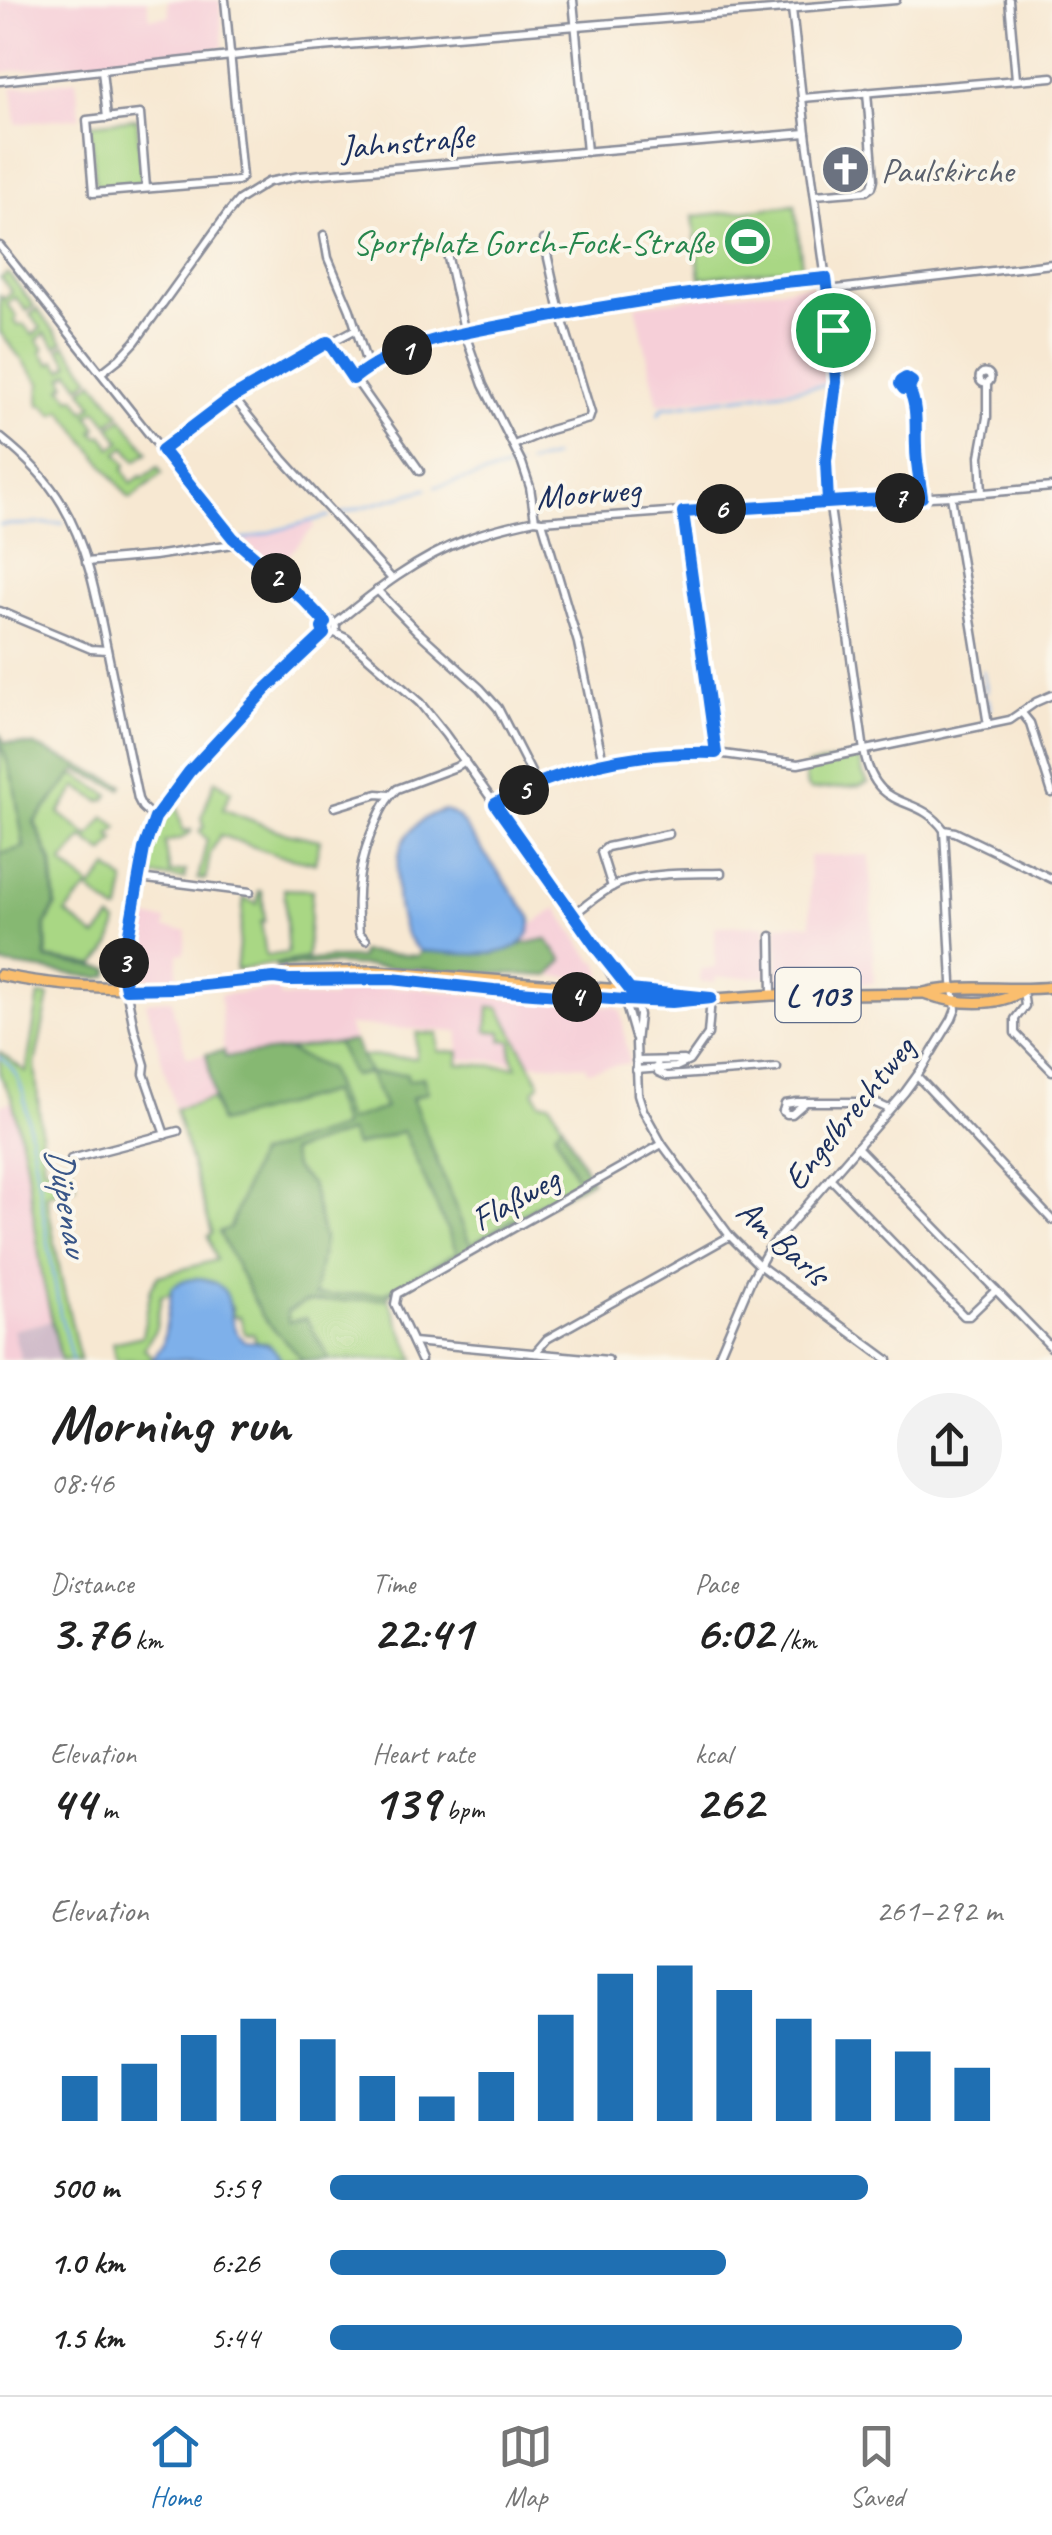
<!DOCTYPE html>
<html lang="en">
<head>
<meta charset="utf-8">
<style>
	:root { --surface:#fff; --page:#f2f2f2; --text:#222; --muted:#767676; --line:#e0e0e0; --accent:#1f6fb2 }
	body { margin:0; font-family:Caveat,sans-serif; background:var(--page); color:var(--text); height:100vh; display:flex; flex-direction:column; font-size:38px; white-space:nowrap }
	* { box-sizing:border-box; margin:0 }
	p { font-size:32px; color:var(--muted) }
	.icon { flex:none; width:55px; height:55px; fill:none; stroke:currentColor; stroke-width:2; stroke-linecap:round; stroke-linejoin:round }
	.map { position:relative; height:1360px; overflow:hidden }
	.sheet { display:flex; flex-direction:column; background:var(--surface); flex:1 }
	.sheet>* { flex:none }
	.pin { position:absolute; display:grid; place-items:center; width:85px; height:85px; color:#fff; margin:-42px; border:5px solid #fff; border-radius:50%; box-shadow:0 2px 10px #0007 }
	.km { position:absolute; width:50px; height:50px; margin:-25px; border-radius:50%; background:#222; color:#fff; font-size:28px; line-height:50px; text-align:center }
	.round { display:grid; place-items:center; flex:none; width:105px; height:105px; border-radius:52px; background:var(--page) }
	.headline { display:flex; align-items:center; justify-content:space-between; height:170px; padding:0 50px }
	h1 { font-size:55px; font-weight:700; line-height:75px }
	.figures { display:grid; grid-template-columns:repeat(3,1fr); gap:15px; height:170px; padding:10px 50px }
	.figures div { display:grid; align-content:center }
	.figures b { font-size:50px; font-weight:700 }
	.figures small { font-size:28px; font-weight:400 }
	.figures p { font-size:28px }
	.chart { height:280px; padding:20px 50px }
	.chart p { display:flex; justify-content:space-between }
	.chart svg { width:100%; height:180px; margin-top:10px; stroke:var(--accent); stroke-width:6 }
	ul { padding:0 50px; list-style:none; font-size:32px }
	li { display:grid; grid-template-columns:160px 120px 1fr; align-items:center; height:75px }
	li i { height:25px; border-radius:12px; background:var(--accent) }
	.tabs { display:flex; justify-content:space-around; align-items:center; height:140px; border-top:2px solid var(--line); background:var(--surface); font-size:28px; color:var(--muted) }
	.tabs a { display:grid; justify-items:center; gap:5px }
	.tabs .selected { color:var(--accent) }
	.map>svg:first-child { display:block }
	.built { fill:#f6cfd8 }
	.industrial { fill:#d1bdca }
	.green { fill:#a9d784; stroke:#628371; stroke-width:2.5 }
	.forest { fill:#86b872; stroke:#507468; stroke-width:2.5; fill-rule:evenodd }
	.water { fill:#7eb0ea; stroke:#4c70a4; stroke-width:2.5 }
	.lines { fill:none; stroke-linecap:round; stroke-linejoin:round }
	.stream { stroke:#7eb0ea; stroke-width:2.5 }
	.minor-casing { stroke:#898c98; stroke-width:11 }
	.major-casing { stroke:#898c98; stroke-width:14 }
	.minor { stroke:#fff; stroke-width:6 }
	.major { stroke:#fabe6e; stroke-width:9 }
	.route-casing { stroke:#fff; stroke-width:20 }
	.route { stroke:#1a73e8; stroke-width:12 }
	.labels { text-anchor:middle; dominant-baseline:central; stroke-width:8; stroke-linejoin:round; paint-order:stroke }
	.shield { fill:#fbf7ec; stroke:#5e6b89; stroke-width:2.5 }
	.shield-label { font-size:32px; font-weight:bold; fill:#1b2f5e }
	.street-label { font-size:35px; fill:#1b2f5e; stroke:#fbf7ec }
	.worship-label { font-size:35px; fill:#5b616d; stroke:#fbf7ec; text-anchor:start }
	.leisure-label { font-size:35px; fill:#27864d; stroke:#fbf7ec; text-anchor:end }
	.water-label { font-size:38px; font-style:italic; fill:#395688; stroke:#fbf7ec }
</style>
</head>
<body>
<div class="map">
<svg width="1052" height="1360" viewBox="0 0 1052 1360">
	<rect width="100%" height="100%" fill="#fbf7ec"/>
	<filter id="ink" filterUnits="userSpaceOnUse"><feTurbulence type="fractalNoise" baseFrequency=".01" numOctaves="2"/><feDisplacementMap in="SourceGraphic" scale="20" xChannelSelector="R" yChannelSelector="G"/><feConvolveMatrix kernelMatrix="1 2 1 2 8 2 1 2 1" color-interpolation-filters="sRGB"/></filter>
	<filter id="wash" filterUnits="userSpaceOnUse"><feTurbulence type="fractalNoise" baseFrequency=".0048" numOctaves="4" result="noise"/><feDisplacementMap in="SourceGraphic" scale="40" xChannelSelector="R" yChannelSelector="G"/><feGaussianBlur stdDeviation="2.25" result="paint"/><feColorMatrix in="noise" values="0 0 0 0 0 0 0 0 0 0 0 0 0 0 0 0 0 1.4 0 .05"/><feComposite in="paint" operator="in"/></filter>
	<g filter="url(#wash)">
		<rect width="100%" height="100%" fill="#f7e8d2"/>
		<g class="built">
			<path d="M0,0H147L150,18L169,16L168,0H220L223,49L0,72Z"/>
			<path d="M76,80L80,117L16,124L12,88Z"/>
			<path d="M811,285L815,287L822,333L828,338L830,382L658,404L636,305Z"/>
			<path d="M313,522L314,527L276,569L244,541Z"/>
			<path d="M870,855L874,983L793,985L778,982L777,925L811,924L809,856Z"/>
			<path d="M557,908L592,960L598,962L602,973L599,978L549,976L563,960L546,939L523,944L529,937L532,925Z"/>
			<path d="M137,917L166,920L165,928L187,931L184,953L178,954L177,977L154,979L133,976V946Z"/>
			<path d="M765,925L768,941L769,977H716L715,982H700V969L715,968V926Z"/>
			<path d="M330,985L418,988L496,998L616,1007L621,1011L629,1063L587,1071L586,1066L458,1059L459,1032L348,1025L354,1041L224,1057L220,995L279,989L280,997L333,998Z"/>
			<path d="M172,999L174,1015L187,1057L206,1054L214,1086L212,1099L175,1109L146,1002Z"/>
			<path d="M13,1101L26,1163L51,1321L14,1330L21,1360H0V1105Z"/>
		</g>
		<path class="industrial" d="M51,1321L61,1360H21L13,1330Z"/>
		<g class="green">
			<path d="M137,119L143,184L96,189L90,124Z"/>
			<path d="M795,205L802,267L700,278L693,216Z"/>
			<path d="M8,273L34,306L27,311L15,297L7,304L17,317L14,321L19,326L23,324L33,335L41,328L30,315L37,309L63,342L56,347L45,333L37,340L44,349L41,352L50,364L55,361L63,370L70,364L59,350L65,345L91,378L80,386L70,372L63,377L66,384L62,388L71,399L75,397L85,411L93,405L82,390L94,381L120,414L108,424L97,410L88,415L97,428L93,431L98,437L102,435L112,448L121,442L110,427L122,418L148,452L136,461L125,447L117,453L126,465L123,469L131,483L141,476L143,478L158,467L162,473L130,499L61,410L54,415L44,405H39L40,383L0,332V295L4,299L12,292L1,278Z"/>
			<path d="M0,745H2L14,784L24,848L0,854Z"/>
			<path d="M856,756L859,757L863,774L868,783L861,786L811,790L807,787L804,770L807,766Z"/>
			<path d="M74,774L109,795L105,800L100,801L77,787L59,813L89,837L105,817L118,827L110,836L115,840L104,853L83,838L62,863L92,888L108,868L125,881L120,911L117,912L87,889L66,913L96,937L111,919L117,923C113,941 109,953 94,965L47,958L46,925L56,906L52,862L35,822Z"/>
			<path d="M215,780L231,791L223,809L282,832L320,840L315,863L277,855L220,835L210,854L206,878L204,880L198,879L207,840L199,831L204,827L202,816Z"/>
			<path d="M175,798L183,831L191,830V832L180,839L165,842L170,873L186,871L185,879L150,876L146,871C152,844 161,822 175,798Z"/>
			<path d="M284,889L312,890L307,958L236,970L244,898L257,904L259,891L262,892L265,921L261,922L266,956L288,953C285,930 287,913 284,889Z"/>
			<path d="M39,995L49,996L35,1064L44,1168L70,1162L76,1186L46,1195L61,1277L80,1360H61L43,1281L26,1163L12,1098L0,1075V1052L26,1072Z"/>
			<path d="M489,1007H499L540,1083L534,1091L540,1102L550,1103L562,1124L555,1133L578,1181L470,1245L412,1098L407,1081L369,1074L385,1109L347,1121L328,1069L287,1050L354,1041L361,1056L416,1058L417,1033L438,1034V1051L459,1052L458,1064L517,1067L511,1055L512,1041L502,1040V1032L487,1031Z"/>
			<path d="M331,1091L343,1128L257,1155L230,1229L262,1315L303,1360H282L268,1343L255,1341L254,1334H245L240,1317L233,1316L232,1307L173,1288L171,1293L161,1296L156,1328L144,1349L154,1358L152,1360H116L112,1343L142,1336L151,1288L158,1276L216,1260L208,1236L212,1233L175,1109L212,1099L220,1122Z"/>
			<path d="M403,1131L457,1252L385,1293L313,1296L324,1240L311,1184L295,1170L290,1152L351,1132L356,1146Z"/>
			<path d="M388,1298L415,1360H330L306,1318L289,1322L286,1313L305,1302Z"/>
		</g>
		<g class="forest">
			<path d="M0,733L4,742L35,746L123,785L121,789L77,770L34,822L51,862L55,906L45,925L46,959L110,969L108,976L99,978L0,964V854L24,847L14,784L2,746L0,745Z"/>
			<path d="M546,939L563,960L549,976L329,964L276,968V964L330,958H360L361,952L418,956L421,951L494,954L523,944Z"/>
			<path d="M354,1041L369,1073L407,1074L408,1081L423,1077L428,1092L412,1098L470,1244L578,1181L555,1132L562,1124L591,1180L390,1294L385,1299L305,1302L287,1312L289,1322L306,1318L330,1360H303L262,1316L219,1232L230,1228L257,1155L343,1127L331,1092L220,1123C212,1100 212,1078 206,1054L224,1051L225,1057L287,1050L328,1069L347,1121L385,1108L369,1073L353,1076L337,1043ZM403,1131L457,1252L385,1293L314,1296L324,1240L311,1184L295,1170L290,1152L350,1132L355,1146Z"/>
		</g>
		<g class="water">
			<path d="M445,810L458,817L531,917C535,968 453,952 421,951C394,935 392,872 402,845C409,828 427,814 445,810Z"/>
			<path d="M199,1278C245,1285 219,1320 244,1341C266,1342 269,1341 282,1360H152L163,1344L172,1288L182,1281Z"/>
		</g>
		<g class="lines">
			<g class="stream">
				<path d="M658,415L663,408L826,385"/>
				<path d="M528,464L553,457"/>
				<path d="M435,487L518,466"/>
				<path d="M342,513L427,489"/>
				<path d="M0,525L63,523"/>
				<path d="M242,540L329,516"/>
				<path d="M983,671L987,692"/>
				<path d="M988,698L990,709"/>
				<path d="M0,1057C14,1066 20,1081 24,1096L60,1314L72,1360"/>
			</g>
		</g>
	</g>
	<g filter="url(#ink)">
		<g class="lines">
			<defs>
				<g id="minor">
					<path d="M573,0L587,152"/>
					<path d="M1009,0L1016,79"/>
					<path d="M102,70L107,118"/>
					<path d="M0,81L296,49L896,0"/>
					<path d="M802,98L1052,77"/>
					<path d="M146,188L140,114L87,120L93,193L238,181L242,177L225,0"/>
					<path d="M815,195L866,191L872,187L874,179L867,92"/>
					<path d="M324,235L328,258L350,310L368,367"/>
					<path d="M0,246L214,516L244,548L304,601L325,622"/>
					<path d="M446,249L465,334L483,385L522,463L530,487L535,520"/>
					<path d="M828,290L1052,264"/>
					<path d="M329,342L420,471"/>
					<circle cx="985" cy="378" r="5.5"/>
					<path d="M101,373L120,358L135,342L228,213L239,200L268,182L299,176L806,133"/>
					<circle cx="906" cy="384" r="6"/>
					<path d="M353,379C401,341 466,333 525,321C625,301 724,287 826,278"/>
					<path d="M909,389L914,398L916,445L922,497"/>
					<path d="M233,397L283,459L392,579"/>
					<path d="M0,437C24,456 46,477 62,504C88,548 97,600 107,649C117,699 128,749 138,799L142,807L155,819"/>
					<path d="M514,445L550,430L589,419L591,413L559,308L544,240"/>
					<path d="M161,450L199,420L248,387L356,329"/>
					<path d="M982,493L980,456L987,417V384"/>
					<path d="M951,496L988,725"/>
					<path d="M683,512L716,753"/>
					<path d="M542,521L578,643L603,762"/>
					<path d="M86,562L154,556L239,543"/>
					<path d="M377,590L416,630L480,688L498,708L537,784"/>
					<path d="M0,611L91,649L107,650"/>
					<circle cx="329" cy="628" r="7"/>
					<path d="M335,624C375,591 417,558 467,539C489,530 512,525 535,520L542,521L780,504L951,496L1052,487"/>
					<path d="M335,633L346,638L420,703L445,734L635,1000L639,1015L636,1043L638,1094L643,1110L662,1144L730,1236L759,1265L888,1360"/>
					<path d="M1022,713L1030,723L1052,793"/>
					<path d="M495,803L556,776L603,763L634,757L671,753H716L798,764L1010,720L1036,702L1052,695"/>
					<path d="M335,807L377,794L390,795"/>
					<path d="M944,830L955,832L1052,879"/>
					<path d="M139,878L250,892"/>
					<path d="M612,887L601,852L607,847L669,834"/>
					<path d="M574,914C588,904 603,890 620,883C650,872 689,874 721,873"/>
					<path d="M771,936L772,995"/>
					<path d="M366,940L359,933C355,893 359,858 376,822C381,810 387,797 397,789L456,767L465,761"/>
					<path d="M604,961L624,999L635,1037"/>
					<path d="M1023,991L1025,1006L1015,1019V1033L1052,1071"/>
					<path d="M636,1061L684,1060"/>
					<path d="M657,1061L658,1072L667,1076L777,1068"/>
					<path d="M636,1070L676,1067L689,1061L708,1034L711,998"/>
					<path d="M917,1076L1052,1220"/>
					<path d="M783,1111L785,1104L797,1102H873L889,1109"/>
					<path d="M783,1111L787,1114H792L806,1102"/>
					<path d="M165,1135L144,1074L145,1065L134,1028L123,974L144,849L155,819L189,772L267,688L324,634"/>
					<path d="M857,1147L1052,1348"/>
					<path d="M71,1159L178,1131"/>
					<path d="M830,1178L964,1316H969L996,1290"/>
					<path d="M413,1342L608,1360"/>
					<path d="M535,1353L547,1339L730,1236"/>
					<path d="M421,1360L395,1304L397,1294L662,1144"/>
					<path d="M717,1360L751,1280L768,1250L905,1092L921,1070L952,1019L956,1009L952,982L944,830C917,791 877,816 864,751L827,486L826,461L835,402L836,354L806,133L792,9"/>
				</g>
				<g id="major">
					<path d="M0,975C91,994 182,989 274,978L289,973L375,971L699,996"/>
					<path d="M274,978L289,980L392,979L494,990L672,1002L772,995L924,993C966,983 1010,992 1052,987"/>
					<path d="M927,994C954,1004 998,1008 1023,990"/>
				</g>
			</defs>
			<use href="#minor" class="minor-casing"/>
			<use href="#major" class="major-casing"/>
			<use href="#minor" class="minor"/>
			<use href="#major" class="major"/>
		</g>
	</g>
	<g class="lines" filter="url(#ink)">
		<defs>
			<path id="route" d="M833,330L826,278C727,287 630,301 532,320C472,332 402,339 353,379L328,342L228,400L162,450L233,538L304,600L325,622L322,628L324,634L267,688L189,772L155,818L144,849L128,938L123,974L126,989L174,988L274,978L289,980L392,979L494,990L624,1000L672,1002L711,998L630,990L599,951L495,804C563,766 639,751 716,753L683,512L922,497C920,481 916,464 916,447C915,428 918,407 909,389H904L900,384L901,381L906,378L912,382L909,389C918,407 915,428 916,447C916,464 920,481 922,497L828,502L826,461L836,382L833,330"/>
		</defs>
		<use href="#route" class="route-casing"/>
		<use href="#route" class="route"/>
	</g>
	<defs>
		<symbol id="church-disc" viewBox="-11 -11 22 22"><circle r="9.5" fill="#6b7280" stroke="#fbf7ec"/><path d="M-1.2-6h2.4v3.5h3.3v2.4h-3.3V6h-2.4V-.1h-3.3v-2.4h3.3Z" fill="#fff"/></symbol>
		<symbol id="stadium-disc" viewBox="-11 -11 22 22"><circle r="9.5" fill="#2e9e5b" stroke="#fbf7ec"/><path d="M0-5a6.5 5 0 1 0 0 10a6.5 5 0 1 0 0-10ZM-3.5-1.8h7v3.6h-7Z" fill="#fff"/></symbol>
	</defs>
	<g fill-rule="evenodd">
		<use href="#church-disc" x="818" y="142" width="55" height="55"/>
		<use href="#stadium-disc" x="720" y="214" width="55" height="55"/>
	</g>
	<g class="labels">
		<rect class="shield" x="775.5" y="968" width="85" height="54" rx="8"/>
		<g class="shield-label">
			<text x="818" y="995">L 103</text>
		</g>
		<g class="street-label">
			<text transform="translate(407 142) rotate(-5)">Jahnstraße</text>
			<text transform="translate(588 493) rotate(-5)">Moorweg</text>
			<text transform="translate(849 1113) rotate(-51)">Engelbrechtweg</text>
			<text transform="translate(515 1199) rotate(-29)">Flaßweg</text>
			<text transform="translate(783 1242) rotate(42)">Am Barls</text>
		</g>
		<g class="worship-label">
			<text x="881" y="170">Paulskirche</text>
		</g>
		<g class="leisure-label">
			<text x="713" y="242">Sportplatz Gorch-Fock-Straße</text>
		</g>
		<g class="water-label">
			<text transform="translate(68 1201) rotate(80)">Düpenau</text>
		</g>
	</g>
</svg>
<div class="pin" style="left:833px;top:330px;background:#1e9e55"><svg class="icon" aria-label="arrive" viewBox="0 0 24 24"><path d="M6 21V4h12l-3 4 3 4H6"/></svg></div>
<b class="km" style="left:407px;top:350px">1</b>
<b class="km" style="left:276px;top:578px">2</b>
<b class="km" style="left:124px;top:963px">3</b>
<b class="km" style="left:577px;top:997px">4</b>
<b class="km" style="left:524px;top:790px">5</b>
<b class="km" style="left:721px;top:509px">6</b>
<b class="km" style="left:900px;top:498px">7</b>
</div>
<section class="sheet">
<div class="headline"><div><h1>Morning run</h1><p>08:46</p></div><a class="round"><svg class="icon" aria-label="share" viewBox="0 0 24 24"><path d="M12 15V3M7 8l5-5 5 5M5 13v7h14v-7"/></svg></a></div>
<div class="figures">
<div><p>Distance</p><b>3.76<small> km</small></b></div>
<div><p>Time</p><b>22:41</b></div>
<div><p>Pace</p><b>6:02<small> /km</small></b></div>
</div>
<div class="figures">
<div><p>Elevation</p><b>44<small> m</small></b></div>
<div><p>Heart rate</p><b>139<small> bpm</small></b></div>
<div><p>kcal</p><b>262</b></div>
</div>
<div class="chart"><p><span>Elevation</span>261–292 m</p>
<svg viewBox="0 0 160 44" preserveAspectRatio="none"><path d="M5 44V33M15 44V30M25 44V23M35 44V19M45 44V24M55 44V33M65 44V38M75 44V32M85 44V18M95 44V8M105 44V6M115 44V12M125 44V19M135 44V24M145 44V27M155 44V31"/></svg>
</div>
<ul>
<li><b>500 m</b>5:59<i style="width:80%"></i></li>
<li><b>1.0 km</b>6:26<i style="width:59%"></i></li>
<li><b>1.5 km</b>5:44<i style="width:94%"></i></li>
</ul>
</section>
<nav class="tabs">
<a class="selected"><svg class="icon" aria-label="home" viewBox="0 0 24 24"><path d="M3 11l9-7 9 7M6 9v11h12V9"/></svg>Home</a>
<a><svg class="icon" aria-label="map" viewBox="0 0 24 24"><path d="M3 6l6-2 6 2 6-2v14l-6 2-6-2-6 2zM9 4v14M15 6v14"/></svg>Map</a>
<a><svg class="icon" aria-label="saved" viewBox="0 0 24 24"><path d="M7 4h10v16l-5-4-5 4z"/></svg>Saved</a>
</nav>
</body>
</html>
